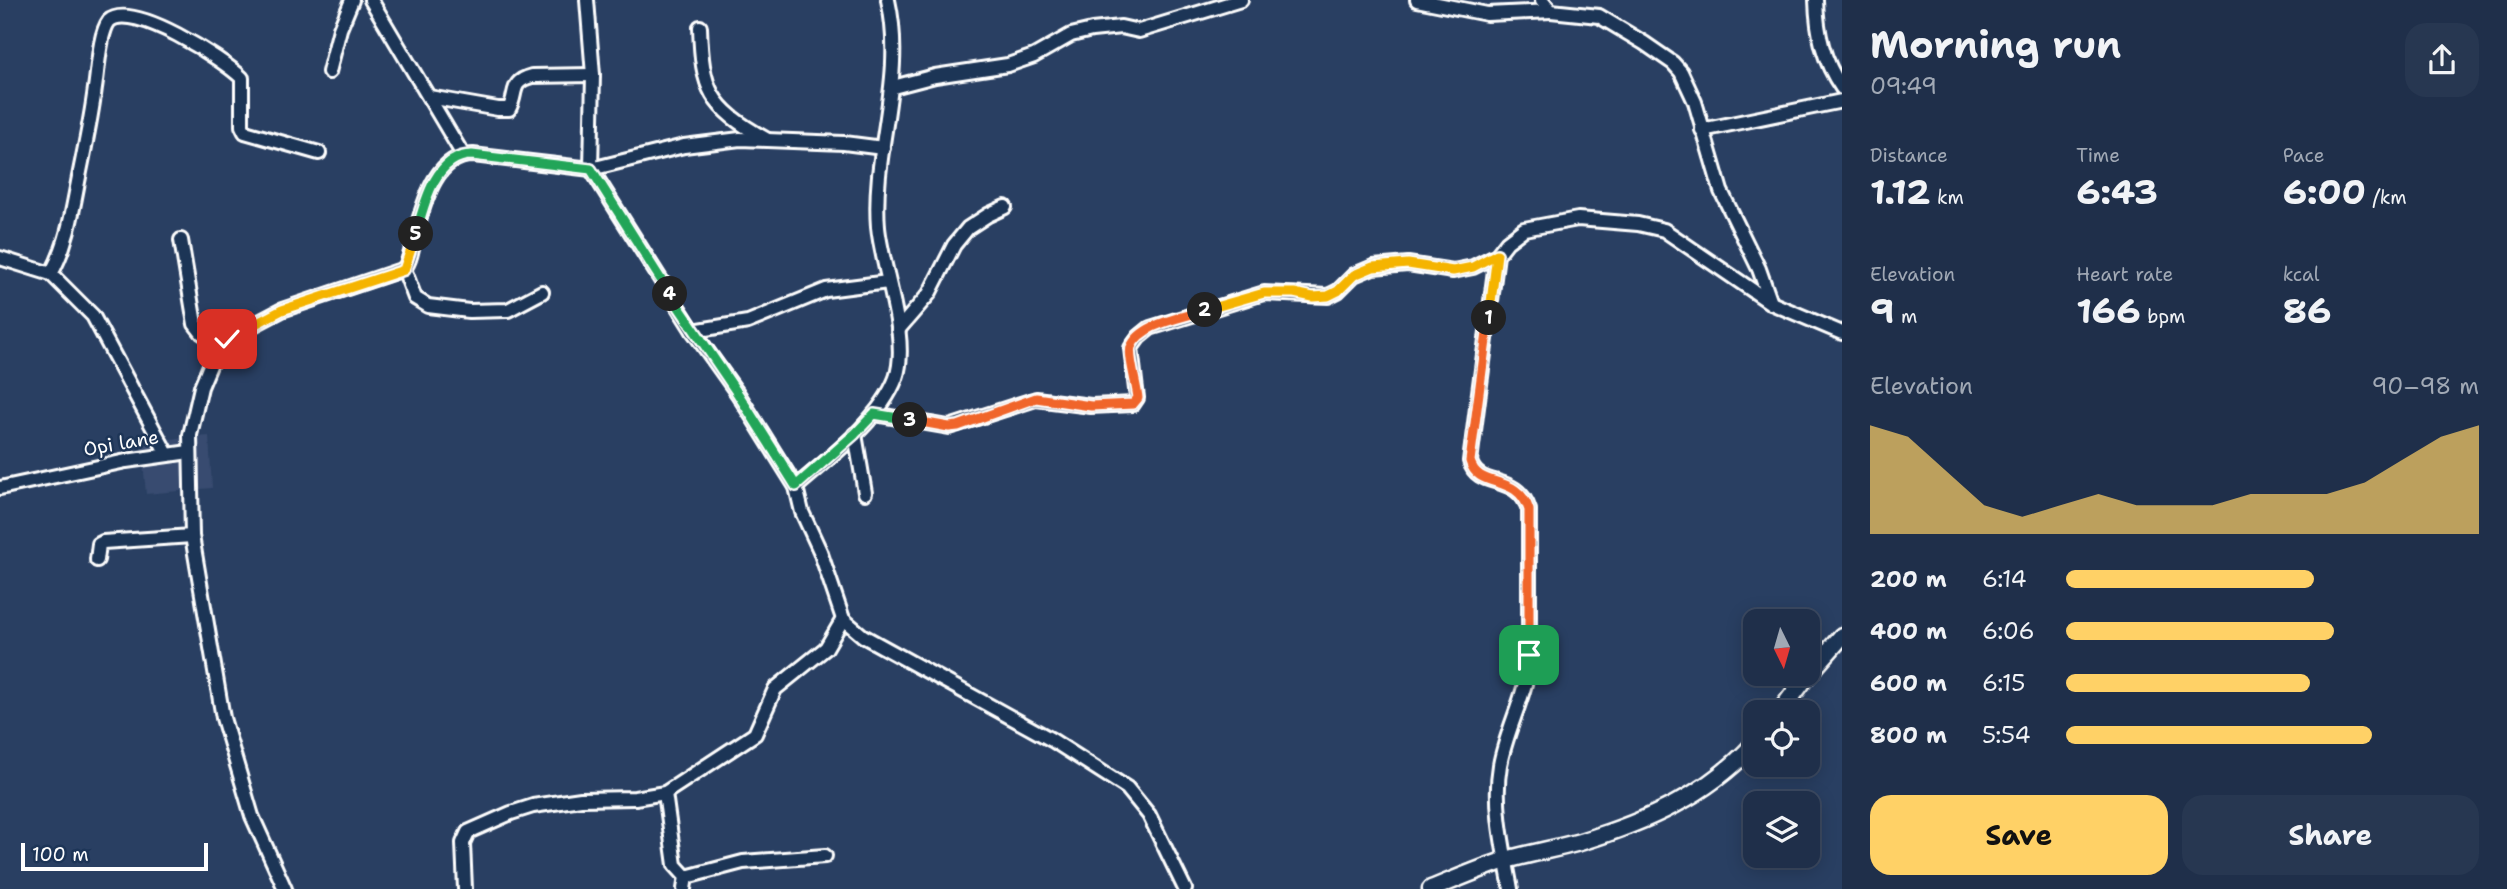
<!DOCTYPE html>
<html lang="en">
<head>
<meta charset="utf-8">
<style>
	:root { --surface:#1f2f4a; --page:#273751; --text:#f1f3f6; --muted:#a1a9b5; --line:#3c4a62; --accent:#ffd166 }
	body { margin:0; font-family:"Shantell Sans",sans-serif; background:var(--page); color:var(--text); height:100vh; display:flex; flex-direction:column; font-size:26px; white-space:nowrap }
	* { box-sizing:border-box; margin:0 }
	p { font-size:23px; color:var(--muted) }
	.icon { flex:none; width:38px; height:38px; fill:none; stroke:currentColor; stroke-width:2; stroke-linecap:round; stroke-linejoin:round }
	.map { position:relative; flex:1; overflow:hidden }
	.side { display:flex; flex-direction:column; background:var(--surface); width:665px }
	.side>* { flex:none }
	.needle { width:46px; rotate:175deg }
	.controls { position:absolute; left:1743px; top:609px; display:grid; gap:14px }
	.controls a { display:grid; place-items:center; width:77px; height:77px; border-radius:14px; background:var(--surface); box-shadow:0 4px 18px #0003,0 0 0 2px var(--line); font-size:35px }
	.scale { position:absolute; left:21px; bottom:18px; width:187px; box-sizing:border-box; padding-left:7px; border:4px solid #fff; border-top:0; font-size:19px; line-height:24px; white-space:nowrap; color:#fff; -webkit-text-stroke:5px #1d3557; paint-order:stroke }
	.pin { position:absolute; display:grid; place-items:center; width:60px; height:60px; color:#fff; margin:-30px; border-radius:14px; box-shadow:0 4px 10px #0006 }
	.km { position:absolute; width:35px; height:35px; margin:-18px; border-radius:50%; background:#222; color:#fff; font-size:19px; line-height:35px; text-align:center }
	.round { display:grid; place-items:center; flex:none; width:74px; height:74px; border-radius:21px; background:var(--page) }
	.head { display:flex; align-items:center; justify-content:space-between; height:119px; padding:0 28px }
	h1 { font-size:38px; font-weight:700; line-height:52px }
	.stats { display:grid; grid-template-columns:repeat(3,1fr); gap:10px; height:119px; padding:7px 28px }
	.stats div { display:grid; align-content:center }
	.stats b { font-size:35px; font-weight:700 }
	.stats small { font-size:19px; font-weight:400 }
	.stats p { font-size:19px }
	.chart { height:196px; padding:14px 28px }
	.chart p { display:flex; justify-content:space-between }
	.chart svg { width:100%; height:126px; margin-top:7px; fill:var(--accent); opacity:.7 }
	.button { display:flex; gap:14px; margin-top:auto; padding:14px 28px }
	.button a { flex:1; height:80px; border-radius:21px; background:var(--accent); color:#111; font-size:28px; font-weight:700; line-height:80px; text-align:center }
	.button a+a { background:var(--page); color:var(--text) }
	ul { padding:0 28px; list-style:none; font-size:23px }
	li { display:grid; grid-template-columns:112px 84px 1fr; align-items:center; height:52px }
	li i { height:18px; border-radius:9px; background:var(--accent) }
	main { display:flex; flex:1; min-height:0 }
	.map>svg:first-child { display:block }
	.built { fill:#374b6f }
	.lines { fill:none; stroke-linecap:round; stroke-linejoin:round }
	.street-casing { stroke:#fff; stroke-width:18 }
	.secondary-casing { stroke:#fff; stroke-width:21 }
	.street { stroke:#1d3557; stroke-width:12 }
	.secondary { stroke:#1d3557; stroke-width:16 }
	.split-1-casing { stroke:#fff; stroke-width:14 }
	.split-2-casing { stroke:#fff; stroke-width:14 }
	.split-3-casing { stroke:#fff; stroke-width:14 }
	.split-4-casing { stroke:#fff; stroke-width:14 }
	.split-5-casing { stroke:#fff; stroke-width:14 }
	.split-6-casing { stroke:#fff; stroke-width:14 }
	.split-1 { stroke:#f0652b; stroke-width:9 }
	.split-2 { stroke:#f5b400; stroke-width:9 }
	.split-3 { stroke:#f0652b; stroke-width:9 }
	.split-4 { stroke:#22a559; stroke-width:9 }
	.split-5 { stroke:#22a559; stroke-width:9 }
	.split-6 { stroke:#f5b400; stroke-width:9 }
	.labels { text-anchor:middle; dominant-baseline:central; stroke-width:5; stroke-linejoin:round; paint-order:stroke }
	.street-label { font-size:19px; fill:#fff; stroke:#1d3557 }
</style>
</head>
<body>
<main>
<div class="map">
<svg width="1842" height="889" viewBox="0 0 1842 889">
	<rect width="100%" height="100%" fill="#293f62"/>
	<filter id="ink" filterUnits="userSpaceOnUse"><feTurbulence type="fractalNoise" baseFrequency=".0143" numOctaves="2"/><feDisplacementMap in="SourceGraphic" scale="14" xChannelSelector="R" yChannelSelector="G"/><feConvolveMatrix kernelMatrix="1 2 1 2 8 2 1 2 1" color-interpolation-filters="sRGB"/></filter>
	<g filter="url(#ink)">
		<path class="built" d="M209,436L212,488L146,494L141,441Z"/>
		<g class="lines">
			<defs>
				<g id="street">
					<path d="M371,0L463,155"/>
					<path d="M587,0L593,75L591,169L693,331L738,394L796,487L802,512L820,551L843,619L863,636L1052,740L1127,788L1149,815L1185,889"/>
					<path d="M1417,0L1487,14L1551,11"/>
					<path d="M1542,0L1551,11L1599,16L1644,43L1673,63L1681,72L1695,102L1721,191L1759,269L1771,303"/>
					<path d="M1816,0C1817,33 1823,61 1842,88"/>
					<path d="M700,27C702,90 709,107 766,139"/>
					<path d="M329,72L340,29L352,0"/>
					<path d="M893,87L935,76L1008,65L1034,56L1071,35L1092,30L1121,27L1139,31L1241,0"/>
					<path d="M429,97L498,109H509C518,93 509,82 532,76L593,75"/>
					<path d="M1702,130L1842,101"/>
					<path d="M181,240L195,324L202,333L221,345"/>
					<path d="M1497,255L1470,461C1478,491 1517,471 1529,510V667C1523,701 1506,732 1500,765C1493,805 1504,850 1511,889"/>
					<path d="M0,258L51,274"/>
					<path d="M404,269L415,298L428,306L469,311L508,310L542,292"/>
					<path d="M898,330L929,294L954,245L968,228L988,215L1005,207"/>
					<path d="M693,331L748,322L826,290L888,282"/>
					<path d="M874,414L949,427L1036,399L1091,406L1133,404L1137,398L1131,348L1139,337L1150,328L1264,293L1328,296L1338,291L1354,275L1373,267L1408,264L1453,271L1473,267L1497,255L1507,242L1524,229L1578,219L1638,224L1664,230L1771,303L1842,333"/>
					<path d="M855,434L865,493"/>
					<path d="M167,454L93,316L51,274C67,245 72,214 78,182C84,151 91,120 95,88C98,71 99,34 109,21C132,0 224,60 242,78V126L245,132L319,153"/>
					<path d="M796,487C829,458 880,420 896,378C910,338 882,269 878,227C872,150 906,79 888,0"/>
					<path d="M0,488L126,461L189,452"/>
					<path d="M97,560L99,544L103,542L192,536"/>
					<path d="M665,793L675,865L686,877L684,889"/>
					<path d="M686,877L743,862L825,856"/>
					<path d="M285,889L252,816L223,718L192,536L190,435L201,387L211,363L221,345L227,339L282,310L404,269C410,261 412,249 414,238C423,208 433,155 473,155L591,169L684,146L740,139L844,143L883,148"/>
					<path d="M465,889L463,843L468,832L511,813L533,806L581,799L635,798L665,793L755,734L775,689L826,648L843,619"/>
				</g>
				<g id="secondary">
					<path d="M1780,712L1806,677L1842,636"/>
					<path d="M1431,889C1456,879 1481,868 1506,860C1530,853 1555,849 1580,842C1646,822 1708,795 1755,743"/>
				</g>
			</defs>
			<use href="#street" class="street-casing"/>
			<use href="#secondary" class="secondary-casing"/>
			<use href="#street" class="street"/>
			<use href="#secondary" class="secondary"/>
		</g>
	</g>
	<g class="lines" filter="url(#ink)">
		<defs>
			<path id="split-1" d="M1489,318L1470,461C1478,491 1517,472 1529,510V655"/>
			<path id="split-2" d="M1205,310L1264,293H1294L1313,297L1328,296L1338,291L1354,275L1373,267L1408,264L1453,271L1473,267L1497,254L1489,318"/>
			<path id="split-3" d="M910,420L949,427L958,426L1036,398L1091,406L1133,404L1138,398C1137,386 1128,356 1131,347C1141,323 1183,318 1205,310"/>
			<path id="split-4" d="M670,294L738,394L796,486L855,434L874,414L910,420"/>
			<path id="split-5" d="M416,234C424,204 435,155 472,155L591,169L670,294"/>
			<path id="split-6" d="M227,339L282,310L404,270L416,234"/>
		</defs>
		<use href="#split-1" class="split-1-casing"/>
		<use href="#split-2" class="split-2-casing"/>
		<use href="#split-3" class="split-3-casing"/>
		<use href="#split-4" class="split-4-casing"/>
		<use href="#split-5" class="split-5-casing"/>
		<use href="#split-6" class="split-6-casing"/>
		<use href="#split-1" class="split-1"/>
		<use href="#split-2" class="split-2"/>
		<use href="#split-3" class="split-3"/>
		<use href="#split-4" class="split-4"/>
		<use href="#split-5" class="split-5"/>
		<use href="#split-6" class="split-6"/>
	</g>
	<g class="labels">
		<g class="street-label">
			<text transform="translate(121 443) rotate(-10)">Opi lane</text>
		</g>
	</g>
</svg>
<div class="controls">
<a><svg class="needle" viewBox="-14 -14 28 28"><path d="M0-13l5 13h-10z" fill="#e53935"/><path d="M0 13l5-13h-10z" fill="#a1a9b5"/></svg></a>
<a><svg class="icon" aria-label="locate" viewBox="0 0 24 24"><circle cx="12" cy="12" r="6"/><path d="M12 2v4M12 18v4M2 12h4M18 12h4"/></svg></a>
<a><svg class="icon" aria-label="layers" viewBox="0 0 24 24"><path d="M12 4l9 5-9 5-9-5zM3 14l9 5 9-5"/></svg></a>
</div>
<div class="scale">100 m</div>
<div class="pin" style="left:1529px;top:655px;background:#1e9e55"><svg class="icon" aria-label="arrive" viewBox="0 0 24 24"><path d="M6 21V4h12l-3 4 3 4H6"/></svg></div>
<div class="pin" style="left:227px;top:339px;background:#d93025"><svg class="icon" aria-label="check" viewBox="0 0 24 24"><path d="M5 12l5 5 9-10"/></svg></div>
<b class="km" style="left:1489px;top:318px">1</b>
<b class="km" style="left:1205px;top:310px">2</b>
<b class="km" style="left:910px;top:420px">3</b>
<b class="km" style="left:670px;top:294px">4</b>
<b class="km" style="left:416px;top:234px">5</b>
</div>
<section class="side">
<div class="head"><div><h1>Morning run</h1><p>09:49</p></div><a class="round"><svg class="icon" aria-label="share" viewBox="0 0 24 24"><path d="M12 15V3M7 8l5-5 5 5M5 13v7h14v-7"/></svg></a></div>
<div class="stats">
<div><p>Distance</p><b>1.12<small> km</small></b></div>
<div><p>Time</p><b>6:43</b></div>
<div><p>Pace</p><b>6:00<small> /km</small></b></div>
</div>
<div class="stats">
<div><p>Elevation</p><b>9<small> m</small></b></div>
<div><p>Heart rate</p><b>166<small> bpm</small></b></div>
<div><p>kcal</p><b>86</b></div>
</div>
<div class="chart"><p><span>Elevation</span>90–98 m</p>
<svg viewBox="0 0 160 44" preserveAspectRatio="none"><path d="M0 44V6L10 10L20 22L30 34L40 38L50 34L60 30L70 34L80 34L90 34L100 30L110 30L120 30L130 26L140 18L150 10L160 6V44z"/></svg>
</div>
<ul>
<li><b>200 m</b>6:14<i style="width:60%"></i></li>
<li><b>400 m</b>6:06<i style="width:65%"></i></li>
<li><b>600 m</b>6:15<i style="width:59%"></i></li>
<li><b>800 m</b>5:54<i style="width:74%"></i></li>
</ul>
<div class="button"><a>Save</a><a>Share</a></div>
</section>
</main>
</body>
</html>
